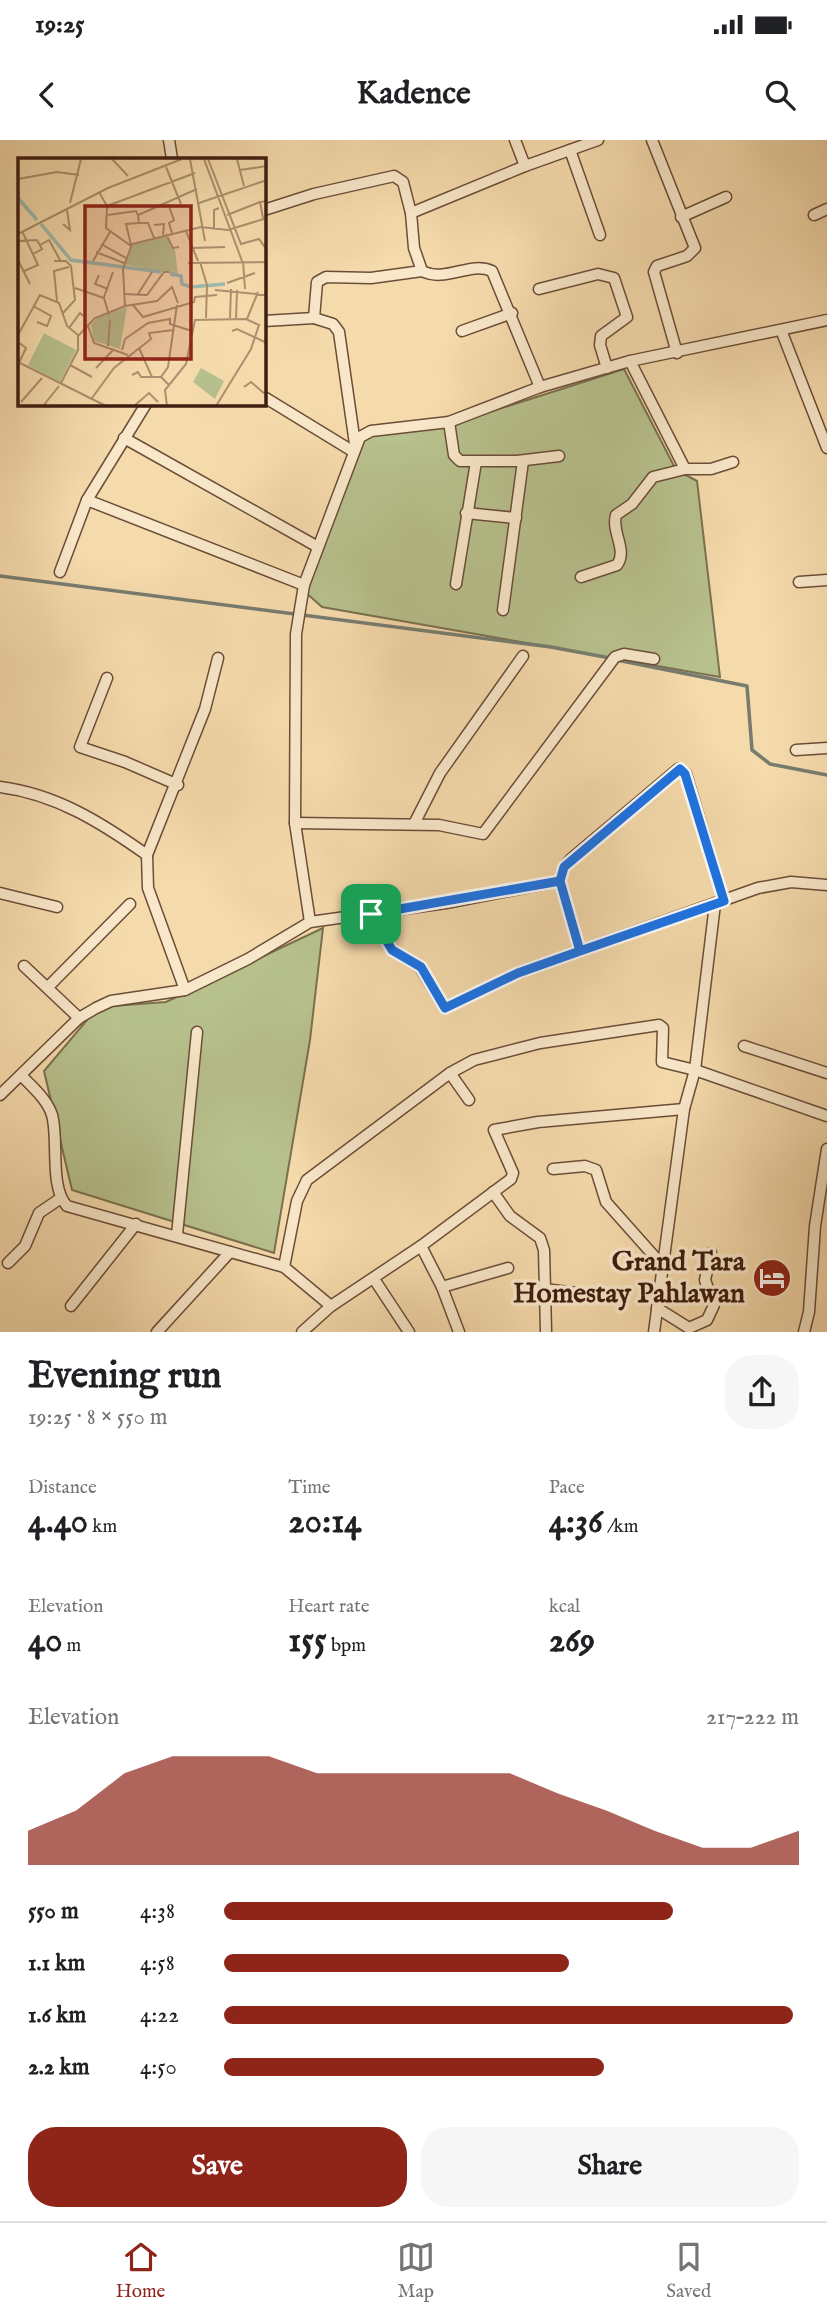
<!DOCTYPE html>
<html lang="en">
<head>
<meta charset="utf-8">
<style>
	:root { --surface:#fff; --page:#f6f6f6; --text:#202124; --muted:#757577; --line:#e0e0e0; --accent:#8f2418 }
	body { margin:0; font-family:"IM FELL English",serif; background:var(--page); color:var(--text); height:100vh; display:flex; flex-direction:column; font-size:26px; white-space:nowrap }
	* { box-sizing:border-box; margin:0 }
	p { font-size:23px; color:var(--muted) }
	.icon { flex:none; width:38px; height:38px; fill:none; stroke:currentColor; stroke-width:2; stroke-linecap:round; stroke-linejoin:round }
	.map { position:relative; height:1192px; overflow:hidden }
	.panel { display:flex; flex-direction:column; background:var(--surface); flex:1 }
	.panel>* { flex:none }
	.pin { position:absolute; display:grid; place-items:center; width:60px; height:60px; color:#fff; margin:-30px; border-radius:14px; box-shadow:0 4px 10px #0006 }
	.round { display:grid; place-items:center; flex:none; width:74px; height:74px; border-radius:28px; background:var(--page) }
	.summary { display:flex; align-items:center; justify-content:space-between; height:119px; padding:0 28px }
	h1 { font-size:38px; font-weight:700; line-height:52px }
	.metrics { display:grid; grid-template-columns:repeat(3,1fr); gap:10px; height:119px; padding:7px 28px }
	.metrics div { display:grid; align-content:center }
	.metrics b { font-size:35px; font-weight:700 }
	.metrics small { font-size:19px; font-weight:400 }
	.metrics p { font-size:19px }
	.chart { height:196px; padding:14px 28px }
	.chart p { display:flex; justify-content:space-between }
	.chart svg { width:100%; height:126px; margin-top:7px; fill:var(--accent); opacity:.7 }
	.action { display:flex; gap:14px; margin-top:auto; padding:14px 28px }
	.action a { flex:1; height:80px; border-radius:28px; background:var(--accent); color:#fff; font-size:28px; font-weight:700; line-height:80px; text-align:center }
	.action a+a { background:var(--page); color:var(--text) }
	ul { padding:0 28px; list-style:none; font-size:23px }
	li { display:grid; grid-template-columns:112px 84px 1fr; align-items:center; height:52px }
	li i { height:18px; border-radius:9px; background:var(--accent) }
	.status { display:flex; justify-content:space-between; align-items:center; height:49px; padding:0 35px; background:var(--surface); direction:ltr }
	.status svg { height:19px; fill:currentColor }
	header { display:flex; justify-content:space-between; align-items:center; height:91px; padding:0 28px; background:var(--surface); font-size:32px; font-weight:700 }
	.menu { display:flex; justify-content:space-around; align-items:center; height:98px; border-top:2px solid var(--line); background:var(--surface); font-size:19px; color:var(--muted) }
	.menu a { display:grid; justify-items:center; gap:4px }
	.menu .current { color:var(--accent) }
	.map>svg:first-child { display:block }
	.green { fill:#b7c18d; stroke:#7b704f; stroke-width:2 }
	.lines { fill:none; stroke-linecap:round; stroke-linejoin:round }
	.stream { stroke:#777c6f; stroke-width:3.5 }
	.minor-casing { stroke:#6c4d38; stroke-width:13 }
	.minor { stroke:#f8e7c9; stroke-width:10 }
	.route-casing { stroke:#fff; stroke-width:14 }
	.route { stroke:#1a73e8; stroke-width:9 }
	.labels { text-anchor:middle; dominant-baseline:central; stroke-width:7; stroke-linejoin:round; paint-order:stroke }
	.poi-label { font-size:28px; font-weight:bold; fill:#3f1e11; stroke:#f8e7c9; text-anchor:end }
	.inset-river { fill:none; stroke:#9dbaae; stroke-width:3.5 }
	.inset-road { fill:none; stroke:#ac8f6e; stroke-width:2 }
	.view { fill:#8f2418; fill-opacity:0.15; stroke:#8f2418; stroke-width:3.5 }
	.inset-edge { fill:none; stroke:#3f1e11; stroke-width:3.5 }
</style>
</head>
<body>
<div class="status"><b>19:25</b><svg viewBox="0 0 49 12"><path d="M0 12V9h3v3zM5 12V6h3v6zM10 12V3h3v9zM15 12V0h3v12zM26 1h20v11H26zM47 4h2v5h-2z"/></svg></div>
<header><svg class="icon" aria-label="back" viewBox="0 0 24 24"><path d="M15 5l-7 7 7 7"/></svg>Kadence<svg class="icon" aria-label="search" viewBox="0 0 24 24"><circle cx="10" cy="10" r="6"/><path d="M15 15l6 6"/></svg></header>
<div class="map">
<svg width="827" height="1192" viewBox="0 0 827 1192">
	<rect width="100%" height="100%" fill="#f5daac"/>
	<filter id="stains"><feTurbulence type="fractalNoise" baseFrequency=".00286" numOctaves="4"/><feColorMatrix values="0 0 0 0 .2 0 0 0 0 .09 0 0 0 0 .02 0 0 0 .5 -.17"/></filter>
	<radialGradient id="worn" r=".72"><stop offset=".6" stop-color="#630" stop-opacity="0"/><stop offset="1" stop-color="#630" stop-opacity=".3"/></radialGradient>
	<g class="green">
		<path d="M624,229L676,330L697,341L720,537L322,467L304,451L364,295L446,286Z"/>
		<path d="M323,788L310,900L274,1113L72,1050L44,931L98,867L166,862Z"/>
	</g>
	<g class="lines">
		<g class="stream">
			<path d="M0,436L551,507L610,518"/>
			<path d="M617,520L747,546L752,610L770,624L827,635"/>
		</g>
		<defs>
			<g id="minor">
				<path d="M169,0L172,19"/>
				<path d="M515,0L525,26"/>
				<path d="M652,0L695,108L687,116L657,126L654,132L677,213"/>
				<path d="M570,10L600,95"/>
				<path d="M264,70L314,54L394,36L403,42L411,73"/>
				<path d="M814,75L827,69"/>
				<path d="M681,77L726,57"/>
				<path d="M539,149L598,134L614,138L627,177L601,196L600,205L607,228"/>
				<path d="M264,181L314,178"/>
				<path d="M781,190L827,308"/>
				<path d="M462,191L512,173"/>
				<path d="M630,221L685,329H711L733,322"/>
				<path d="M540,247L492,131C469,121 447,143 422,131L414,108L411,73L525,26L598,0"/>
				<path d="M264,257L354,312"/>
				<path d="M449,282L454,315L460,321H517L559,316"/>
				<path d="M124,298L318,407"/>
				<path d="M355,304L339,192L333,184L314,178L317,142L326,137L371,138L422,131"/>
				<path d="M87,360L304,445"/>
				<path d="M466,373L516,378"/>
				<path d="M60,432L87,360L146,264"/>
				<path d="M581,437L617,425C628,410 611,392 616,375L632,364L653,337L685,329"/>
				<path d="M799,442L827,440"/>
				<path d="M456,444L476,322"/>
				<path d="M503,470L523,321"/>
				<path d="M107,538L80,607L125,622L178,645"/>
				<path d="M796,610L827,608"/>
				<path d="M0,647C56,654 102,683 147,715L148,748L185,850"/>
				<path d="M295,683L439,685L483,694L615,517L624,514L654,519"/>
				<path d="M414,684L440,633L523,516"/>
				<path d="M147,715L205,569L218,518"/>
				<path d="M560,741L580,811"/>
				<path d="M0,753L57,767"/>
				<path d="M371,774L392,810L420,827L445,868L518,833L758,748L791,742L827,745"/>
				<path d="M310,782L295,683L296,494L304,445L360,297L371,291L449,282L540,247L630,221L827,180"/>
				<path d="M24,826L79,878"/>
				<path d="M48,847L130,764"/>
				<path d="M744,906L827,933"/>
				<path d="M450,933L469,960"/>
				<path d="M22,936C32,947 47,959 52,975C59,999 49,1047 67,1066L284,1127L331,1166"/>
				<path d="M0,955L79,878L96,868L111,861L185,850L248,819L310,782L446,763L560,741L564,727L571,719L678,629L686,634L724,761"/>
				<path d="M553,1029L585,1026L596,1030L606,1062L662,1125"/>
				<path d="M493,1052L510,1076L540,1098L544,1110L546,1191"/>
				<path d="M177,1095L197,892"/>
				<path d="M421,1106L442,1147L459,1192"/>
				<path d="M8,1123L25,1106L39,1073L61,1058"/>
				<path d="M284,1127L297,1061L307,1040L450,933L474,920L540,903L659,885L663,888L662,922L695,930L827,976"/>
				<path d="M374,1139L409,1192"/>
				<path d="M442,1147L508,1128"/>
				<path d="M544,1149L592,1155"/>
				<path d="M71,1166L136,1084"/>
				<path d="M657,1168L689,1188L707,1180L714,1165L705,1140L711,1113"/>
				<path d="M157,1192L230,1112"/>
				<path d="M302,1192L331,1166L421,1106L511,1039L513,1033L494,990L538,982L684,969"/>
				<path d="M654,1192L684,969L695,930L715,764"/>
				<path d="M804,1192L809,1172L815,1086L827,1009"/>
			</g>
		</defs>
		<use href="#minor" class="minor-casing"/>
		<use href="#minor" class="minor"/>
	</g>
	<g class="lines">
		<defs>
			<path id="route" d="M371,774L560,741L580,811L724,761L685,634L680,629L564,727L560,741L580,811L518,833L445,868L421,827L392,810L371,774"/>
		</defs>
		<use href="#route" class="route-casing"/>
		<use href="#route" class="route"/>
	</g>
	<defs>
		<symbol id="hotel-disc" viewBox="-11 -11 22 22"><circle r="9.5" fill="#8f2418" stroke="#f8e7c9"/><path d="M-6-4.5h1.5V1H6V5H4.5V3h-9V5H-6ZM-4 0a1.8 1.8 0 1 1 3.6 0ZM.5 0V-2.5h3Q6-2.5 6 0Z" fill="#fff"/></symbol>
	</defs>
	<g fill-rule="evenodd">
		<use href="#hotel-disc" x="750" y="1116" width="44" height="44"/>
	</g>
	<g class="labels">
		<g class="poi-label">
			<text x="745" y="1122">Grand Tara<tspan x="745" dy="32">Homestay Pahlawan</tspan></text>
		</g>
	</g>
	<g transform="translate(18 18)">
		<rect width="248" height="248" fill="#f5daac"/>
		<path d="M147,77L157,92L160,117L106,106L114,86ZM109,149L102,191L76,183L73,167L80,159ZM26,175L58,192L42,224L10,207ZM183,210L206,223L197,241L175,224Z" fill="#b7c18d"/>
		<path class="inset-river" d="M0,40L19,62M23,66L53,102L143,114M152,116L163,118L164,126L173,129L207,126"/>
		<path class="inset-road" d="M94,1L110,18M172,1L187,83M186,1L224,103M190,1L223,86L241,81L249,92M219,1L226,28M148,9L163,46M222,12L249,8M0,21L39,14L61,17M81,34L89,48L88,70L113,88M52,45L63,1M181,45L249,22M150,46L156,62L151,65L154,75M89,48L177,15M90,57L118,53L120,57M209,57L242,44M245,60L242,44L249,43M45,66L52,72L49,52M136,67L146,66L145,77M196,70V52L201,50M4,73L20,107L6,113M168,73L180,103M0,76L90,30L164,1M148,76L155,90L161,89M136,80L130,65H121L120,57L179,31M0,83L19,82L24,91L15,96M83,86L108,100M22,87L31,82L42,102M113,87L108,66L121,65M174,90L207,89M78,94L106,105M0,102L12,126M36,103H48L53,108L57,142L45,155M75,103L92,74M225,103L227,131M182,104L189,127L188,160M170,105L249,104M81,117L77,126L90,131M209,125L237,115M57,130L86,140L91,157M197,132L249,137M105,136L129,137L146,114H151M120,136L134,114M86,139L95,114M39,143L36,113L51,109M115,147L125,159L176,144L177,139L199,137M15,148L33,158L29,168L19,164M107,148L105,111L114,86L183,69L210,72L249,60M212,160L213,131M218,160L219,132M229,161L240,134M70,168L76,185L110,197M51,170L62,155L65,158M214,173L219,171L249,185M0,177L22,137L41,145L49,168L60,177M0,184L8,190L1,205M90,188L92,162M121,190L134,219M104,192L107,181L130,165L152,161V166L174,173M0,204L88,248M52,207L74,219M78,210L96,191M114,217L120,214L123,219H143L151,227M143,219L150,209L159,147M43,225L60,192V178L77,160L107,148L139,143L154,129L160,145M226,229L233,224L247,236M74,240L96,210L133,181L131,175L155,172M3,244L24,220M25,248L41,228M116,248L131,235L140,244M149,248L147,232L168,206L177,162L228,161L241,167L233,191L198,248"/>
		<path class="view" d="M67,48H173V201H67Z"/>
		<rect width="248" height="248" class="inset-edge"/>
	</g>
	<rect width="100%" height="100%" filter="url(#stains)"/>
	<rect width="100%" height="100%" fill="url(#worn)"/>
</svg>
<div class="pin" style="left:371px;top:774px;background:#1e9e55"><svg class="icon" aria-label="arrive" viewBox="0 0 24 24"><path d="M6 21V4h12l-3 4 3 4H6"/></svg></div>
</div>
<section class="panel">
<div class="summary"><div><h1>Evening run</h1><p>19:25 · 8 × 550 m</p></div><a class="round"><svg class="icon" aria-label="share" viewBox="0 0 24 24"><path d="M12 15V3M7 8l5-5 5 5M5 13v7h14v-7"/></svg></a></div>
<div class="metrics">
<div><p>Distance</p><b>4.40<small> km</small></b></div>
<div><p>Time</p><b>20:14</b></div>
<div><p>Pace</p><b>4:36<small> /km</small></b></div>
</div>
<div class="metrics">
<div><p>Elevation</p><b>40<small> m</small></b></div>
<div><p>Heart rate</p><b>155<small> bpm</small></b></div>
<div><p>kcal</p><b>269</b></div>
</div>
<div class="chart"><p><span>Elevation</span>217–222 m</p>
<svg viewBox="0 0 160 44" preserveAspectRatio="none"><path d="M0 44V32L10 25L20 12L30 6L40 6L50 6L60 12L70 12L80 12L90 12L100 12L110 19L120 25L130 32L140 38L150 38L160 32V44z"/></svg>
</div>
<ul>
<li><b>550 m</b>4:38<i style="width:78%"></i></li>
<li><b>1.1 km</b>4:58<i style="width:60%"></i></li>
<li><b>1.6 km</b>4:22<i style="width:99%"></i></li>
<li><b>2.2 km</b>4:50<i style="width:66%"></i></li>
</ul>
<div class="action"><a>Save</a><a>Share</a></div>
</section>
<nav class="menu">
<a class="current"><svg class="icon" aria-label="home" viewBox="0 0 24 24"><path d="M3 11l9-7 9 7M6 9v11h12V9"/></svg>Home</a>
<a><svg class="icon" aria-label="map" viewBox="0 0 24 24"><path d="M3 6l6-2 6 2 6-2v14l-6 2-6-2-6 2zM9 4v14M15 6v14"/></svg>Map</a>
<a><svg class="icon" aria-label="saved" viewBox="0 0 24 24"><path d="M7 4h10v16l-5-4-5 4z"/></svg>Saved</a>
</nav>
</body>
</html>
